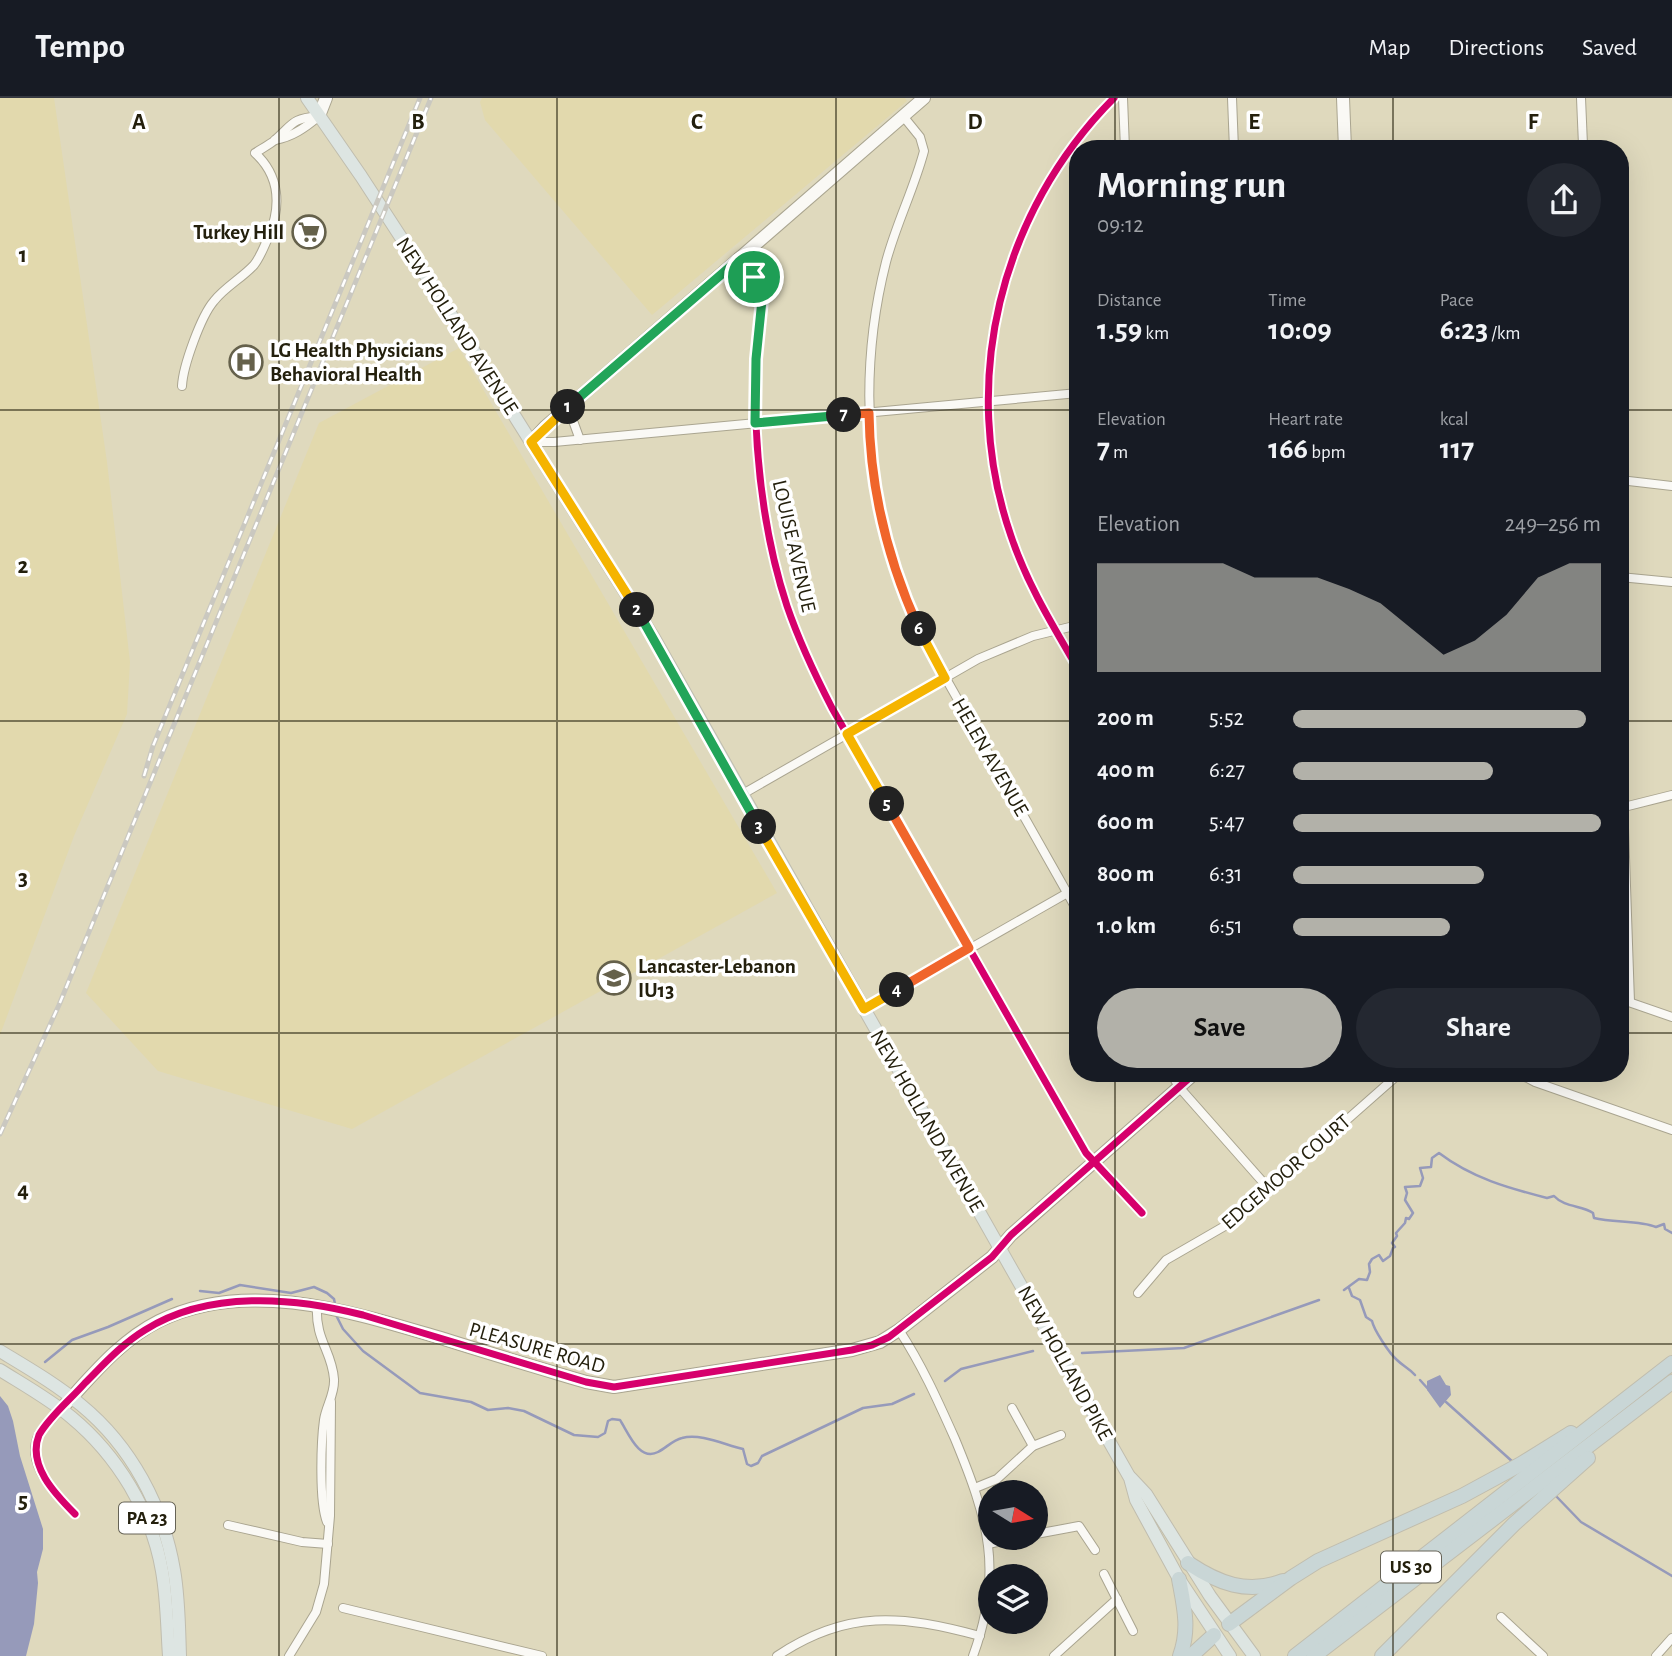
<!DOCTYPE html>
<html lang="en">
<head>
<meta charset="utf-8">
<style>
	:root { --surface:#171b24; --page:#242831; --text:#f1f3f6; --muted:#9ea1a6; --line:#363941; --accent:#b2b1a9 }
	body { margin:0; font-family:"Alegreya Sans",sans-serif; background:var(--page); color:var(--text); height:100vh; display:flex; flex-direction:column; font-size:26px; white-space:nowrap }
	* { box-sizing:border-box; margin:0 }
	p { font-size:23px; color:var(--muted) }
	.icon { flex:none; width:38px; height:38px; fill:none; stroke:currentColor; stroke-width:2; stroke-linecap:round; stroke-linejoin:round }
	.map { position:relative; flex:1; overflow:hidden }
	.drawer { position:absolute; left:1069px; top:42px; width:560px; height:942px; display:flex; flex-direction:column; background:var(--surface); border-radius:28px; box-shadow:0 7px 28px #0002 }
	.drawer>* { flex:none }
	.needle { width:46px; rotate:101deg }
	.controls { position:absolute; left:978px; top:1382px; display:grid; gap:14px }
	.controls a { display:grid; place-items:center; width:70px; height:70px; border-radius:50%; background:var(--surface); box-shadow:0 7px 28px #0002; font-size:35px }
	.pin { position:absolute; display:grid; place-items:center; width:60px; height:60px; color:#fff; margin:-30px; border:4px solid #fff; border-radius:50%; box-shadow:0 2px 7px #0007 }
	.km { position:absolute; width:35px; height:35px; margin:-18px; border-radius:50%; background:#222; color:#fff; font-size:19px; line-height:35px; text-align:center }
	.round { display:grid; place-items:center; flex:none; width:74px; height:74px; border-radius:37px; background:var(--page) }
	.head { display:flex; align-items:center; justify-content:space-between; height:119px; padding:0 28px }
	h1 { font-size:38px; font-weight:700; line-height:52px }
	.metrics { display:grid; grid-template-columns:repeat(3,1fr); gap:10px; height:119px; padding:7px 28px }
	.metrics div { display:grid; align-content:center }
	.metrics b { font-size:30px; font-weight:700 }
	.metrics small { font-size:19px; font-weight:400 }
	.metrics p { font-size:19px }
	.chart { height:196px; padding:14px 28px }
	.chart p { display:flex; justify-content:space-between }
	.chart svg { width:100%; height:126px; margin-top:7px; fill:var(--accent); opacity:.7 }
	.primary-button { display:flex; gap:14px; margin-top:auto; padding:14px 28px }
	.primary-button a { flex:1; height:80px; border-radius:42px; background:var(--accent); color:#111; font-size:28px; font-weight:700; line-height:80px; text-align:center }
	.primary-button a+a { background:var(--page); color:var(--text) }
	ul { padding:0 28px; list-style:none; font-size:23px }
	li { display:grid; grid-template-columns:112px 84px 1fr; align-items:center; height:52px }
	li i { height:18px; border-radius:9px; background:var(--accent) }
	header { display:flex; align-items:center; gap:42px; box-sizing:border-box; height:98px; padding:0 35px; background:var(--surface); border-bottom:2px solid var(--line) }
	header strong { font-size:33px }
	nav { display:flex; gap:38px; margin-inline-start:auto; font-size:24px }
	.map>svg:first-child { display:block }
	.built { fill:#e2d9ad }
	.water { fill:#969aba }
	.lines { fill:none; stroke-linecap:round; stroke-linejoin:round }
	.stream { stroke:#969aba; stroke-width:2.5 }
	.street-casing { stroke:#aaa590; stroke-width:10 }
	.secondary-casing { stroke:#aaa590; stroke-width:14 }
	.primary-casing { stroke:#c0bdae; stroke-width:14 }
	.highway-casing { stroke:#c0bdae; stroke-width:16 }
	.street { stroke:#faf9f5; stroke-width:8 }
	.secondary { stroke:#faf9f5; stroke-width:12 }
	.primary { stroke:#dde5e2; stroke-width:12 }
	.highway { stroke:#c9d6d6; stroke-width:14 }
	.rail-casing { stroke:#cac8c0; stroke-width:5 }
	.rail { stroke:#fff; stroke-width:2.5; stroke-dasharray:8; stroke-linecap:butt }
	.cycleway-casing { stroke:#fff; stroke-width:11 }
	.cycleway { stroke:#d6006c; stroke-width:7 }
	.split-1-casing { stroke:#fff; stroke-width:14 }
	.split-2-casing { stroke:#fff; stroke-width:14 }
	.split-3-casing { stroke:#fff; stroke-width:14 }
	.split-4-casing { stroke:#fff; stroke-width:14 }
	.split-5-casing { stroke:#fff; stroke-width:14 }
	.split-6-casing { stroke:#fff; stroke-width:14 }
	.split-7-casing { stroke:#fff; stroke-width:14 }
	.split-8-casing { stroke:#fff; stroke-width:14 }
	.split-1 { stroke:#22a559; stroke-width:9 }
	.split-2 { stroke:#f5b400; stroke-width:9 }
	.split-3 { stroke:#22a559; stroke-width:9 }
	.split-4 { stroke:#f5b400; stroke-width:9 }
	.split-5 { stroke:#f0652b; stroke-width:9 }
	.split-6 { stroke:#f5b400; stroke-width:9 }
	.split-7 { stroke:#f0652b; stroke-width:9 }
	.split-8 { stroke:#22a559; stroke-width:9 }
	.grid { fill:none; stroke:#24200d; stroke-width:2; stroke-opacity:0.55 }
	.labels { text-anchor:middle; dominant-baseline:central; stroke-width:7; stroke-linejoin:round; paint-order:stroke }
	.shield { fill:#fff; stroke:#666356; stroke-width:2 }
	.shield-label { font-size:19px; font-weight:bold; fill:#24200d }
	.poi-label { font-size:21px; font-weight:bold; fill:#24200d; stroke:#fff; text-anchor:start }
	.street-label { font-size:21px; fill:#24200d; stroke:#fff }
	.grid-label { font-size:23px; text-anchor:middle; font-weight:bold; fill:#24200d; stroke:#fff; stroke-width:7; stroke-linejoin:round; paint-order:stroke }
</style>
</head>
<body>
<header>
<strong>Tempo</strong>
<nav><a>Map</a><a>Directions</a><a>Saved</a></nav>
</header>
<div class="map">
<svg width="1672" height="1558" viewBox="0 0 1672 1558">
	<rect width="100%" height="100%" fill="#dfd9bd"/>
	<g class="built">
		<path d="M0,0H54L107,364L130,564L127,616L74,738L0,937Z"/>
		<path d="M482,0H905L907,3L652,217L485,22L480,4Z"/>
		<path d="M459,250L777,795L352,1031L158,973L86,895L319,325Z"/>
	</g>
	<g class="water">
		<path d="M1440,1277L1446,1287L1450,1288L1451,1297L1440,1310L1427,1292V1283Z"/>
		<path d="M0,1298L8,1308L13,1323L20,1358L43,1431V1451L37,1474L38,1485L34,1526L26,1558H0Z"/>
	</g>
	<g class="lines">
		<g class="stream">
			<path d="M1349,1190L1352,1198L1360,1202L1366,1219L1372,1223C1374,1232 1389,1255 1397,1262C1403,1268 1409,1270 1415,1277"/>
			<path d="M1344,1192L1359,1181L1367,1182L1370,1174L1369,1166L1372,1161L1379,1157L1383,1163L1390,1158L1393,1150L1395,1149L1392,1145L1397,1138L1396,1135L1405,1125L1406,1120L1409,1121L1413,1115L1405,1102L1407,1095L1405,1089L1420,1088L1423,1080L1420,1070L1431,1069L1432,1060L1439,1055C1472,1080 1508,1090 1547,1100L1554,1098C1565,1110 1582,1107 1593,1115L1594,1120C1613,1125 1639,1122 1656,1129L1664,1126L1665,1131L1672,1135"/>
			<path d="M200,1193L219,1195L240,1187L291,1195L314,1189L327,1195L334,1201L335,1206"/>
			<path d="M335,1215L343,1231L363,1253L420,1295L471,1304L488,1312L508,1310L524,1313L574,1337L598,1339L605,1335L608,1323L612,1321L620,1322C628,1334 639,1364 658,1354C666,1350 673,1342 682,1340C701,1335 725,1347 743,1351L747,1366L751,1368L758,1365L762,1358L863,1310L892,1306L914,1296"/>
			<path d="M1082,1255L1184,1250L1319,1202"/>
			<path d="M45,1264L72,1242L108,1229L172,1201"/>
			<path d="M1420,1282L1429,1292"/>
			<path d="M945,1283L961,1271L1033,1253"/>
			<path d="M1446,1304L1514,1365"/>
			<path d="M1555,1397L1581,1424L1672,1478"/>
		</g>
		<defs>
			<g id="street">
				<path d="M1123,0L1125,51"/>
				<path d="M1232,0L1234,51"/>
				<path d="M1581,0L1583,47"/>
				<path d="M903,18L920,39L924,53C914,91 896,126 886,164C854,290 869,423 923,540L1078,814"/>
				<path d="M275,42C292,39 305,30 318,19"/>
				<path d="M738,162L762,192C762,222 755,252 755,282C755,358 763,435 787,508C799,543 815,577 832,610L1086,1055L1142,1115"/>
				<path d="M182,288C183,268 201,218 214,203C225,189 242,180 254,167C261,158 264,148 269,138C281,108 280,78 255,55C261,51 269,47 275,42C294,25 291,21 319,18"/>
				<path d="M568,309L580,342"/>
				<path d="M531,344H554L1078,295"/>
				<path d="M1620,382L1672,388"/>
				<path d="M1620,479L1672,484"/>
				<path d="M1078,571C1053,528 1027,486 1011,438C958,285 1000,114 1114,0"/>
				<path d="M1620,614L1630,904"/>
				<path d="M741,697L978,561L1033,538L1078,527"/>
				<path d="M1620,710L1672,697"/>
				<path d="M1620,901L1672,919"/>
				<path d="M864,911L1078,789"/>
				<path d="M1171,975L1179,989L1269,1091"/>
				<path d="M1518,975L1535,984L1672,1032"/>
				<path d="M1138,1195L1166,1162L1230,1125L1400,975"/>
				<path d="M317,1208C315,1242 332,1253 334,1281C335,1296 326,1308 324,1322C321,1344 319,1404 327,1424"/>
				<path d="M899,1232C922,1267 938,1303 955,1341C988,1421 1004,1473 973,1558"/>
				<path d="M1012,1310L1033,1348"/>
				<path d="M61,1311C54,1319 45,1327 39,1336C24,1365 56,1397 75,1416"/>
				<path d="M975,1390L997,1381L1033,1348L1061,1337"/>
				<path d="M228,1427L302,1444L328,1446"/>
				<path d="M1036,1436L1079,1428L1095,1452"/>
				<path d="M988,1446L1016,1440"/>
				<path d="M1104,1476L1133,1533"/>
				<path d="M343,1510L542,1558"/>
				<path d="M1501,1519L1543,1558"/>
				<path d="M289,1558L316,1514L324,1486L330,1418L331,1304"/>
				<path d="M777,1558C847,1511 902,1517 980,1538"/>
				<path d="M1054,1558L1117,1501"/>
				<path d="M1656,1558L1672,1540"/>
			</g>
			<g id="secondary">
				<path d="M1343,0L1345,51"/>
				<path d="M319,18L326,0"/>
				<path d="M531,344L545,329L924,0"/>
				<path d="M61,1311C91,1279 119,1243 159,1223C248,1179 355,1215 444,1241C491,1256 539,1270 586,1284L614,1289L852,1252L880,1244L899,1232L992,1159L1011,1137L1195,975"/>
			</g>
			<g id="primary">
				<path d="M307,0L361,78L443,204L654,540L1130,1380L1136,1402L1179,1481L1230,1558"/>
				<path d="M0,1253C28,1270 56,1286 81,1307C131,1348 163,1408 174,1472C179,1500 179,1529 180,1558"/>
				<path d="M0,1272C24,1287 49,1301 71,1319C117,1357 152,1414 162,1473C167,1501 167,1530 169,1558"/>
				<path d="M1131,1380L1146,1396L1210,1498L1254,1558"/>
			</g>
			<g id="highway">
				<path d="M1188,1465C1218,1485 1247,1497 1283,1483"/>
				<path d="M1179,1481C1184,1508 1190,1531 1180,1558"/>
				<path d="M1229,1526L1291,1480L1318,1463L1462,1398L1521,1366L1571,1335"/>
				<path d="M1191,1558L1214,1537"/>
				<path d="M1295,1558L1672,1265"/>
				<path d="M1314,1558L1672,1284"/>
				<path d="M1382,1558L1514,1426L1588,1360"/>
			</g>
		</defs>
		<use href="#street" class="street-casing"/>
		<use href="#secondary" class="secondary-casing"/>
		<use href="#primary" class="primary-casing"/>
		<use href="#highway" class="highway-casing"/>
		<use href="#street" class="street"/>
		<use href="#secondary" class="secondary"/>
		<use href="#primary" class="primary"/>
		<use href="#highway" class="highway"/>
		<defs>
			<g id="rail">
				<path d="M144,678L153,648L420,0"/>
				<path d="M0,1036L59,907L431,0"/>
			</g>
		</defs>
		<use href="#rail" class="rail-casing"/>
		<use href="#rail" class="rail"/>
		<defs>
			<g id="cycleway">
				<path d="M738,162L762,192C762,222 755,252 755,282C755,358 763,435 787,508C799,543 815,577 832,610L1086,1055L1142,1115"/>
				<path d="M1078,571C1053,528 1027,486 1011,438C958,285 1000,114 1114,0"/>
				<path d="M75,1416C55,1396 27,1367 39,1337C50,1318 70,1302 85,1285C104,1266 122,1246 145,1232C208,1192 294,1199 363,1217L586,1284L614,1289L852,1252L872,1247L889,1239L992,1159L1011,1137L1195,975"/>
			</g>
		</defs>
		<use href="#cycleway" class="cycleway-casing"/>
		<use href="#cycleway" class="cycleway"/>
	</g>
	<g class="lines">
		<defs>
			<path id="split-1" d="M568,309L738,162L754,179"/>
			<path id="split-2" d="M568,309L531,344L637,512"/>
			<path id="split-3" d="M637,512L759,729"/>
			<path id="split-4" d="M759,729L864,911L897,892"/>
			<path id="split-5" d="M887,706L969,850L897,892"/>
			<path id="split-6" d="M887,706L847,636L945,580L919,531"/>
			<path id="split-7" d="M844,317L869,315C870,389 888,463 919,531"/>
			<path id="split-8" d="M754,179L762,192V202L756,261L755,325L844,317"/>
		</defs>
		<use href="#split-1" class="split-1-casing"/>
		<use href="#split-2" class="split-2-casing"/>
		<use href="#split-3" class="split-3-casing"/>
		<use href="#split-4" class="split-4-casing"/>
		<use href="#split-5" class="split-5-casing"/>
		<use href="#split-6" class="split-6-casing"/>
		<use href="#split-7" class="split-7-casing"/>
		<use href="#split-8" class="split-8-casing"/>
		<use href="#split-1" class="split-1"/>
		<use href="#split-2" class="split-2"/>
		<use href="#split-3" class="split-3"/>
		<use href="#split-4" class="split-4"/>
		<use href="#split-5" class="split-5"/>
		<use href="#split-6" class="split-6"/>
		<use href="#split-7" class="split-7"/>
		<use href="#split-8" class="split-8"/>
	</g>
	<path class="grid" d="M279,0V1558M557,0V1558M836,0V1558M1115,0V51M1393,0V51M0,312H1078M1620,312H1672M0,623H1078M1620,623H1672M0,935H1078M1620,935H1672M1115,975V1558M1393,975V1558M0,1246H1672"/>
	<defs>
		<symbol id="supermarket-ring" viewBox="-11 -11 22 22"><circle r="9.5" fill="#fff" stroke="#65614b" stroke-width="1.5"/><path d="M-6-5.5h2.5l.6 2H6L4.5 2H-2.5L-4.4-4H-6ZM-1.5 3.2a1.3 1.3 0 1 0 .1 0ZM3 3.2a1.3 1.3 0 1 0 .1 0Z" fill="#65614b"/></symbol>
		<symbol id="hospital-ring" viewBox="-11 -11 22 22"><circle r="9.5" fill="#fff" stroke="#65614b" stroke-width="1.5"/><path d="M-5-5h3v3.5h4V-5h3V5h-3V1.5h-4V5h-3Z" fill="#65614b"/></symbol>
		<symbol id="school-ring" viewBox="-11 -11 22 22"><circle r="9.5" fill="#fff" stroke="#65614b" stroke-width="1.5"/><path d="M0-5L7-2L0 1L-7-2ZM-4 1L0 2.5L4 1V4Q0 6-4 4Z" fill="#65614b"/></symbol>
	</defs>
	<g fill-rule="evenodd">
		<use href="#supermarket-ring" x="290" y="115" width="38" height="38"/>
		<use href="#hospital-ring" x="227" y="245" width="38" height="38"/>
		<use href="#school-ring" x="595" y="861" width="38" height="38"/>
	</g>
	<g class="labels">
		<g class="shield">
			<rect x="119" y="1404.5" width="56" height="31" rx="5"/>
			<rect x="1381" y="1453.5" width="60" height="31" rx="5"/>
		</g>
		<g class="shield-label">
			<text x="147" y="1420">PA 23</text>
			<text x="1411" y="1469">US 30</text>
		</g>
		<g class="poi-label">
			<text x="284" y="134" text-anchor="end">Turkey Hill</text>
			<text x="270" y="252">LG Health Physicians<tspan x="270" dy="24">Behavioral Health</tspan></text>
			<text x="638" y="868">Lancaster-Lebanon<tspan x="638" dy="24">IU13</tspan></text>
		</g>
		<g class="street-label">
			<text transform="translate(457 228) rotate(57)">NEW HOLLAND AVENUE</text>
			<text transform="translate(794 448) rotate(77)">LOUISE AVENUE</text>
			<text transform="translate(990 659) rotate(60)">HELEN AVENUE</text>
			<text transform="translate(927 1023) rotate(60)">NEW HOLLAND AVENUE</text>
			<text transform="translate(1286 1074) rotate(-41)">EDGEMOOR COURT</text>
			<text transform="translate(537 1250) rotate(16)">PLEASURE ROAD</text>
			<text transform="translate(1065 1265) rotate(61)">NEW HOLLAND PIKE</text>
		</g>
	</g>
	<g class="grid-label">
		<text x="139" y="31">A</text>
		<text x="418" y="31">B</text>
		<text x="697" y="31">C</text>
		<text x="975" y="31">D</text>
		<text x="1254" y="31">E</text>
		<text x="1533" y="31">F</text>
		<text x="23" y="164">1</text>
		<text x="23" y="475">2</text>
		<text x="23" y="787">3</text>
		<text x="23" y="1099">4</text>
		<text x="23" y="1410">5</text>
	</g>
</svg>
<div class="controls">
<a><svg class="needle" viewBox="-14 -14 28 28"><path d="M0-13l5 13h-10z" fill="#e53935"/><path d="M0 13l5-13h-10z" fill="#9ea1a6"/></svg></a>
<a><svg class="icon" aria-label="layers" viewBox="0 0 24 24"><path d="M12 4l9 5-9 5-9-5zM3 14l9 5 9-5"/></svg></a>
</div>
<div class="pin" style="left:754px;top:179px;background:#1e9e55"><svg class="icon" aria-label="arrive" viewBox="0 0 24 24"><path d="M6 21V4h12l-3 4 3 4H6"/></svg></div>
<b class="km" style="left:568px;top:309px">1</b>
<b class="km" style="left:637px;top:512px">2</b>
<b class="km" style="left:759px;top:729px">3</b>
<b class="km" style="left:897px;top:892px">4</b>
<b class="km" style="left:887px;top:706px">5</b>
<b class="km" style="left:919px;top:531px">6</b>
<b class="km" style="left:844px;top:317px">7</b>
<section class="drawer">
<div class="head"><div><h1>Morning run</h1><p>09:12</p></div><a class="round"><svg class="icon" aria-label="share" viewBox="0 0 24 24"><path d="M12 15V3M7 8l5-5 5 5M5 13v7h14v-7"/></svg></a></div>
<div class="metrics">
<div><p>Distance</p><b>1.59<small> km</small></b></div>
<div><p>Time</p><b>10:09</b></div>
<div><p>Pace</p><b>6:23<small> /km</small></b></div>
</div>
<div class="metrics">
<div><p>Elevation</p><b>7<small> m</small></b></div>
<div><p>Heart rate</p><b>166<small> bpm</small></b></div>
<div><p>kcal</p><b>117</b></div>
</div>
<div class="chart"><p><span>Elevation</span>249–256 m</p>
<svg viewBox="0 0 160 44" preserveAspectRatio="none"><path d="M0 44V6L10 6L20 6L30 6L40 6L50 11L60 11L70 11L80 15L90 20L100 29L110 38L120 33L130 24L140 11L150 6L160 6V44z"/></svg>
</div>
<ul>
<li><b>200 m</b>5:52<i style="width:95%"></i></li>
<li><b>400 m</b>6:27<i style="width:65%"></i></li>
<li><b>600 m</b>5:47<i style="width:100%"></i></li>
<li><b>800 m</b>6:31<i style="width:62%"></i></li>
<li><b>1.0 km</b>6:51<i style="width:51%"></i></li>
</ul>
<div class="primary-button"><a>Save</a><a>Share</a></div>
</section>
</div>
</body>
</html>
